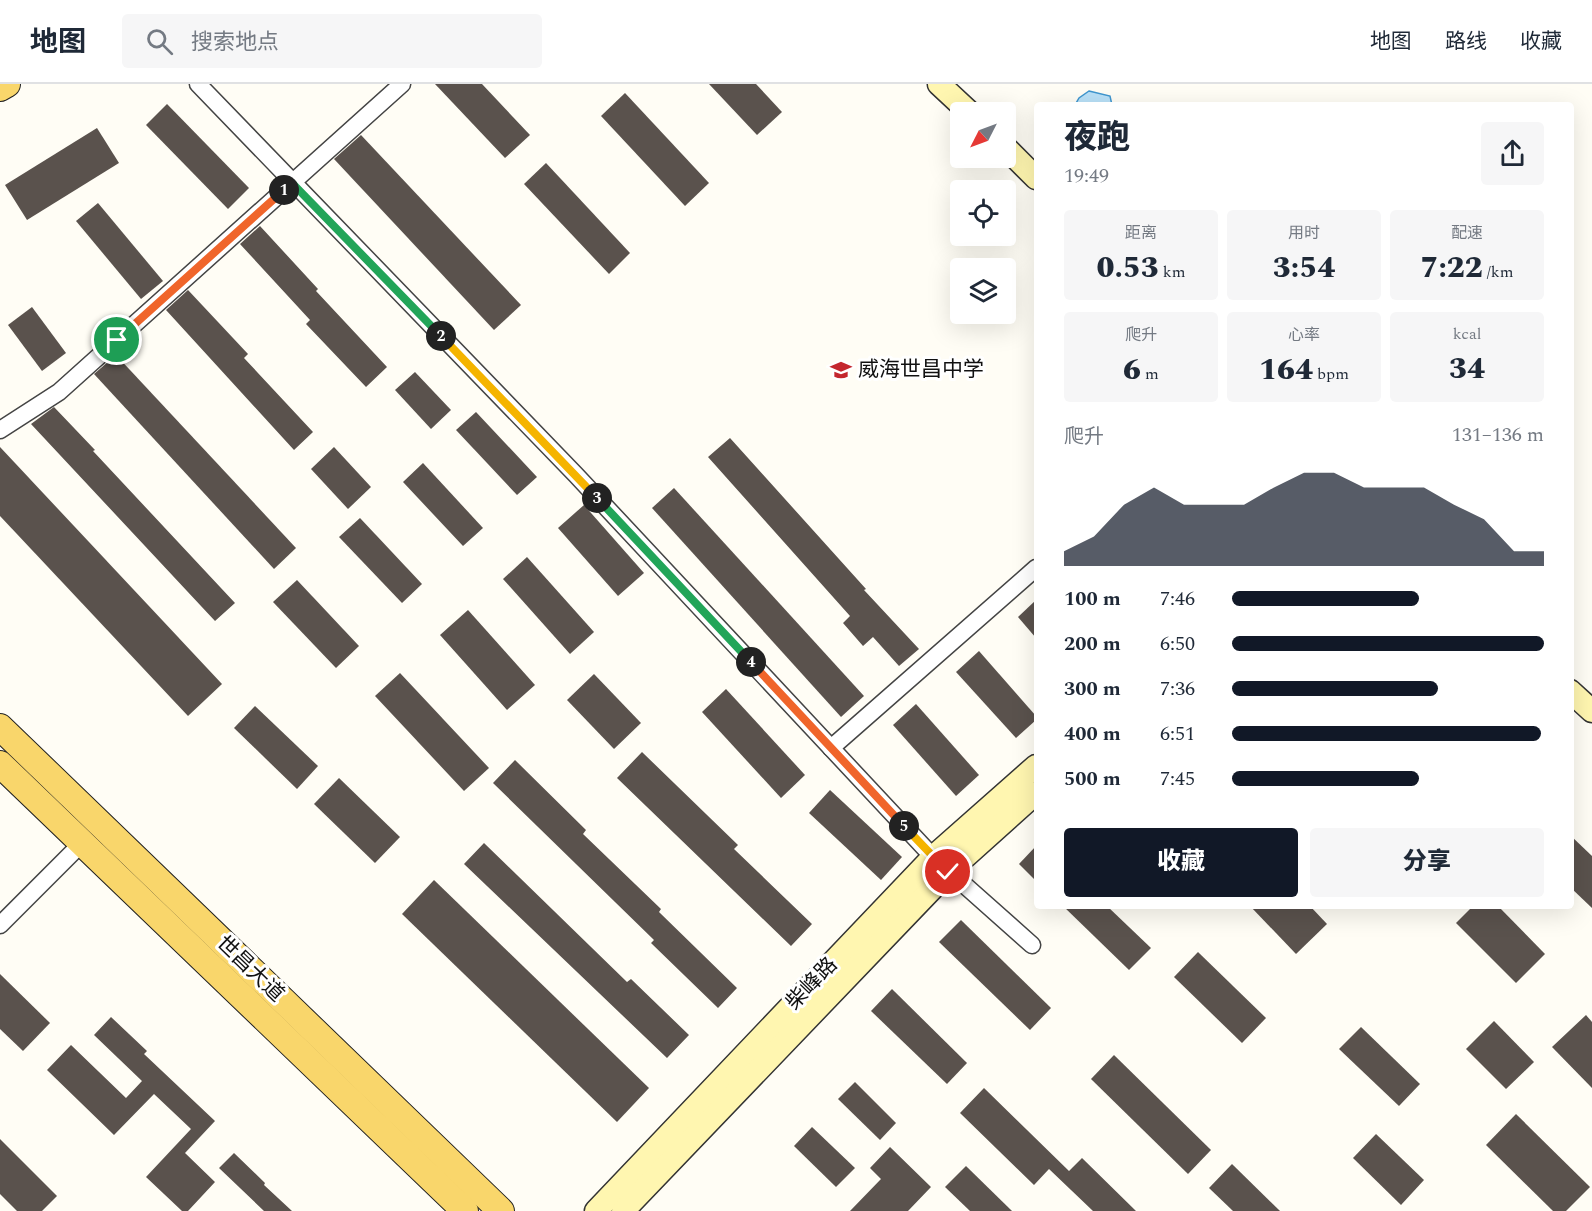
<!DOCTYPE html>
<html lang="zh">
<head>
<meta charset="utf-8">
<style>
	:root { --surface:#fff; --page:#f6f6f7; --text:#1f2937; --muted:#747a83; --line:#e0e1e3; --accent:#111827 }
	body { margin:0; font-family:Spectral,"Noto Sans SC",serif; background:var(--page); color:var(--text); height:100vh; display:flex; flex-direction:column; font-size:22px; white-space:nowrap }
	* { box-sizing:border-box; margin:0 }
	p { font-size:20px; color:var(--muted) }
	.icon { flex:none; width:33px; height:33px; fill:none; stroke:currentColor; stroke-width:2; stroke-linecap:round; stroke-linejoin:round }
	.map { position:relative; flex:1; overflow:hidden }
	.sheet { position:absolute; left:1034px; top:18px; width:540px; height:807px; display:flex; flex-direction:column; background:var(--surface); border-radius:6px; box-shadow:0 6px 24px #0002 }
	.sheet>* { flex:none }
	.needle { width:39px; rotate:228deg }
	.tools { position:absolute; left:950px; top:18px; display:grid; gap:12px }
	.tools a { display:grid; place-items:center; width:66px; height:66px; border-radius:6px; background:var(--surface); box-shadow:0 6px 24px #0002; font-size:30px }
	.pin { position:absolute; display:grid; place-items:center; width:51px; height:51px; color:#fff; margin:-26px; border:3px solid #fff; border-radius:50%; box-shadow:0 2px 6px #0007 }
	.km { position:absolute; width:30px; height:30px; margin:-15px; border-radius:50%; background:#222; color:#fff; font-size:16px; line-height:30px; text-align:center }
	.round { display:grid; place-items:center; flex:none; width:63px; height:63px; border-radius:6px; background:var(--page) }
	.summary { display:flex; align-items:center; justify-content:space-between; height:102px; padding:0 30px }
	h1 { font-size:33px; font-weight:800; line-height:45px }
	.figures { display:grid; grid-template-columns:repeat(3,1fr); gap:9px; height:102px; padding:6px 30px }
	.figures div { display:grid; align-content:center; border-radius:6px; background:var(--page); text-align:center }
	.figures b { font-size:30px; font-weight:800 }
	.figures small { font-size:16px; font-weight:400 }
	.figures p { font-size:16px }
	.chart { height:168px; padding:12px 30px }
	.chart p { display:flex; justify-content:space-between }
	.chart svg { width:100%; height:108px; margin-top:6px; fill:var(--accent); opacity:.7 }
	.cta { display:flex; gap:12px; margin-top:auto; padding:12px 30px }
	.cta a { flex:1; height:69px; border-radius:6px; background:var(--accent); color:#fff; font-size:24px; font-weight:800; line-height:69px; text-align:center }
	.cta a+a { background:var(--page); color:var(--text) }
	ul { padding:0 30px; list-style:none; font-size:20px }
	li { display:grid; grid-template-columns:96px 72px 1fr; align-items:center; height:45px }
	li i { height:15px; border-radius:8px; background:var(--accent) }
	header { display:flex; align-items:center; gap:36px; box-sizing:border-box; height:84px; padding:0 30px; background:var(--surface); border-bottom:2px solid var(--line) }
	header strong { font-size:28px }
	nav { display:flex; gap:33px; margin-inline-start:auto; font-size:21px }
	.search { width:420px; height:54px; background:var(--page); display:flex; align-items:center; gap:15px; box-sizing:border-box; padding:0 21px; border-radius:6px; color:var(--muted); font-size:22px }
	.map>svg:first-child { display:block }
	.water { fill:#b9e0f7; stroke:#3f96cf; stroke-width:1.5 }
	.building { fill:#5a524d }
	.lines { fill:none; stroke-linecap:round; stroke-linejoin:round }
	.street-casing { stroke:#444; stroke-width:19 }
	.secondary-casing { stroke:#333; stroke-width:25 }
	.primary-casing { stroke:#222; stroke-width:28 }
	.street { stroke:#fff; stroke-width:16 }
	.secondary { stroke:#fff6b0; stroke-width:22 }
	.primary { stroke:#f9d66b; stroke-width:26 }
	.split-1-casing { stroke:#fff; stroke-width:12 }
	.split-2-casing { stroke:#fff; stroke-width:12 }
	.split-3-casing { stroke:#fff; stroke-width:12 }
	.split-4-casing { stroke:#fff; stroke-width:12 }
	.split-5-casing { stroke:#fff; stroke-width:12 }
	.split-6-casing { stroke:#fff; stroke-width:12 }
	.split-1 { stroke:#f0652b; stroke-width:8 }
	.split-2 { stroke:#22a559; stroke-width:8 }
	.split-3 { stroke:#f5b400; stroke-width:8 }
	.split-4 { stroke:#22a559; stroke-width:8 }
	.split-5 { stroke:#f0652b; stroke-width:8 }
	.split-6 { stroke:#f5b400; stroke-width:8 }
	.labels { text-anchor:middle; dominant-baseline:central; stroke-width:6; stroke-linejoin:round; paint-order:stroke }
	.poi-label { font-size:21px; fill:#111; stroke:#fff; text-anchor:start }
	.street-label { font-size:21px; fill:#111; stroke:#fff }
</style>
</head>
<body>
<header>
<strong>地图</strong>
<div class="search"><svg class="icon" aria-label="search" viewBox="0 0 24 24"><circle cx="10" cy="10" r="6"/><path d="M15 15l6 6"/></svg>搜索地点</div>
<nav><a>地图</a><a>路线</a><a>收藏</a></nav>
</header>
<div class="map">
<svg width="1592" height="1127" viewBox="0 0 1592 1127">
	<rect width="100%" height="100%" fill="#fffdf5"/>
	<path class="water" d="M1089,7L1110,12L1112,21H1075L1079,14Z"/>
	<g class="building">
		<path d="M435,0H482L530,51L505,74Z"/>
		<path d="M709,0H756L782,28L757,51Z"/>
		<path d="M625,9L709,99L685,122L601,32Z"/>
		<path d="M167,20L249,104L228,125L146,41Z"/>
		<path d="M97,44L119,79L27,136L5,101Z"/>
		<path d="M361,51L521,221L494,246L334,75Z"/>
		<path d="M546,79L630,169L609,190L524,100Z"/>
		<path d="M98,119L163,197L141,215L76,137Z"/>
		<path d="M260,142L318,205L316,207L387,283L366,303L306,240L310,236L240,160Z"/>
		<path d="M188,206L248,270L244,274L313,348L294,366L166,226Z"/>
		<path d="M32,223L66,269L42,287L8,241Z"/>
		<path d="M116,271L296,464L274,485L94,290Z"/>
		<path d="M415,288L451,326L431,345L395,306Z"/>
		<path d="M54,323L95,366L93,367L235,519L215,537L31,340Z"/>
		<path d="M476,328L537,393L517,411L456,346Z"/>
		<path d="M730,354L866,505L864,506L919,565L899,582L873,553L863,562L843,539L850,532L708,373Z"/>
		<path d="M0,363L222,600L188,632L0,432Z"/>
		<path d="M334,363L371,403L348,425L311,385Z"/>
		<path d="M423,379L483,444L463,462L403,398Z"/>
		<path d="M674,404L864,612L841,633L652,424Z"/>
		<path d="M584,421L644,489L618,512L558,444Z"/>
		<path d="M360,434L422,500L402,519L339,453Z"/>
		<path d="M527,473L594,548L570,570L503,495Z"/>
		<path d="M297,496L359,562L336,584L273,518Z"/>
		<path d="M1036,516V554L1018,533Z"/>
		<path d="M468,526L535,601L507,626L440,551Z"/>
		<path d="M979,567L1036,632V636L1016,654L956,588Z"/>
		<path d="M400,589L489,684L464,707L375,612Z"/>
		<path d="M594,590L641,639L614,665L567,616Z"/>
		<path d="M726,605L805,691L781,714L702,628Z"/>
		<path d="M916,620L979,691L956,712L893,641Z"/>
		<path d="M255,622L318,682L297,705L234,644Z"/>
		<path d="M642,668L738,761L734,765L812,840L791,862L617,694Z"/>
		<path d="M515,676L586,746L583,750L661,825L659,828L737,904L718,924L651,859L654,856L493,699Z"/>
		<path d="M339,694L400,753L375,779L314,720Z"/>
		<path d="M830,706L902,773L881,796L809,729Z"/>
		<path d="M1570,751L1592,772V824L1570,803Z"/>
		<path d="M484,759L627,898L631,895L689,951L667,974L464,780Z"/>
		<path d="M1036,762V797L1019,780Z"/>
		<path d="M434,796L649,1004L617,1038L402,830Z"/>
		<path d="M1063,822H1107L1151,864L1129,886Z"/>
		<path d="M1250,822H1310L1327,840L1296,870Z"/>
		<path d="M1473,822H1498L1545,870L1516,899L1456,839Z"/>
		<path d="M961,836L1051,924L1030,946L939,858Z"/>
		<path d="M1198,868L1266,934L1242,959L1174,893Z"/>
		<path d="M0,890L50,939L23,967L0,945Z"/>
		<path d="M892,905L967,979L947,1000L871,927Z"/>
		<path d="M1586,931L1592,938V1004L1552,963Z"/>
		<path d="M111,933L147,967L144,970L215,1037L185,1069L215,1098L188,1127H182L146,1093L191,1045L154,1010L114,1051L47,986L71,961L126,1014L142,997L94,951Z"/>
		<path d="M1494,937L1534,978L1506,1005L1466,965Z"/>
		<path d="M1361,943L1420,1000L1399,1022L1339,965Z"/>
		<path d="M1114,971L1211,1066L1188,1090L1091,995Z"/>
		<path d="M855,998L896,1039L880,1056L838,1015Z"/>
		<path d="M984,1004L1069,1087L1082,1074L1136,1127H1093L1049,1085L1034,1101L960,1029Z"/>
		<path d="M1516,1030L1590,1103L1566,1127H1553L1486,1061Z"/>
		<path d="M812,1043L855,1084L836,1103L794,1062Z"/>
		<path d="M1376,1050L1424,1096L1401,1121L1353,1074Z"/>
		<path d="M0,1055L57,1112L42,1127H17L0,1110Z"/>
		<path d="M890,1063L931,1103L908,1127H850L881,1095L870,1084Z"/>
		<path d="M234,1069L265,1099L264,1101L292,1127H264L219,1084Z"/>
		<path d="M1232,1080L1280,1127H1233L1209,1104Z"/>
		<path d="M966,1082L1012,1127H970L945,1103Z"/>
	</g>
	<g class="lines">
		<defs>
			<g id="street">
				<path d="M198,0L576,391L933,773L1032,861"/>
				<path d="M0,346L59,308L402,0"/>
				<path d="M831,664L1036,484"/>
				<path d="M0,841L82,759"/>
			</g>
			<g id="secondary">
				<path d="M939,0L969,28"/>
				<path d="M1005,63L1036,94"/>
				<path d="M1570,607L1592,627"/>
				<path d="M596,1127L933,773L1036,682"/>
				<path d="M623,1127L948,788L1036,709"/>
			</g>
			<g id="primary">
				<path d="M0,4L7,0"/>
				<path d="M0,643L501,1127"/>
				<path d="M0,680L465,1127"/>
			</g>
		</defs>
		<use href="#street" class="street-casing"/>
		<use href="#secondary" class="secondary-casing"/>
		<use href="#primary" class="primary-casing"/>
		<use href="#street" class="street"/>
		<use href="#secondary" class="secondary"/>
		<use href="#primary" class="primary"/>
	</g>
	<g class="lines">
		<defs>
			<path id="split-1" d="M117,256L284,106"/>
			<path id="split-2" d="M284,106L292,99L441,252"/>
			<path id="split-3" d="M441,252L597,414"/>
			<path id="split-4" d="M597,414L751,578"/>
			<path id="split-5" d="M751,578L904,742"/>
			<path id="split-6" d="M904,742L948,788"/>
		</defs>
		<use href="#split-1" class="split-1-casing"/>
		<use href="#split-2" class="split-2-casing"/>
		<use href="#split-3" class="split-3-casing"/>
		<use href="#split-4" class="split-4-casing"/>
		<use href="#split-5" class="split-5-casing"/>
		<use href="#split-6" class="split-6-casing"/>
		<use href="#split-1" class="split-1"/>
		<use href="#split-2" class="split-2"/>
		<use href="#split-3" class="split-3"/>
		<use href="#split-4" class="split-4"/>
		<use href="#split-5" class="split-5"/>
		<use href="#split-6" class="split-6"/>
	</g>
	<defs>
		<symbol id="school-bare" viewBox="-9 -9 18 18"><path d="M0-5L7-2L0 1L-7-2ZM-4 1L0 2.5L4 1V4Q0 6-4 4Z" fill="#c4262e" stroke="#fff" stroke-width="2.5" paint-order="stroke"/></symbol>
	</defs>
	<g fill-rule="evenodd">
		<use href="#school-bare" x="826" y="271" width="30" height="30"/>
	</g>
	<g class="labels">
		<g class="poi-label">
			<text x="858" y="286">威海世昌中学</text>
		</g>
		<g class="street-label">
			<text transform="translate(250 885) rotate(44)">世昌大道</text>
			<text transform="translate(812 900) rotate(-46)">柴峰路</text>
		</g>
	</g>
</svg>
<div class="tools">
<a><svg class="needle" viewBox="-14 -14 28 28"><path d="M0-13l5 13h-10z" fill="#e53935"/><path d="M0 13l5-13h-10z" fill="#747a83"/></svg></a>
<a><svg class="icon" aria-label="locate" viewBox="0 0 24 24"><circle cx="12" cy="12" r="6"/><path d="M12 2v4M12 18v4M2 12h4M18 12h4"/></svg></a>
<a><svg class="icon" aria-label="layers" viewBox="0 0 24 24"><path d="M12 4l9 5-9 5-9-5zM3 14l9 5 9-5"/></svg></a>
</div>
<div class="pin" style="left:117px;top:256px;background:#1e9e55"><svg class="icon" aria-label="arrive" viewBox="0 0 24 24"><path d="M6 21V4h12l-3 4 3 4H6"/></svg></div>
<div class="pin" style="left:948px;top:788px;background:#d93025"><svg class="icon" aria-label="check" viewBox="0 0 24 24"><path d="M5 12l5 5 9-10"/></svg></div>
<b class="km" style="left:284px;top:106px">1</b>
<b class="km" style="left:441px;top:252px">2</b>
<b class="km" style="left:597px;top:414px">3</b>
<b class="km" style="left:751px;top:578px">4</b>
<b class="km" style="left:904px;top:742px">5</b>
<section class="sheet">
<div class="summary"><div><h1>夜跑</h1><p>19:49</p></div><a class="round"><svg class="icon" aria-label="share" viewBox="0 0 24 24"><path d="M12 15V3M7 8l5-5 5 5M5 13v7h14v-7"/></svg></a></div>
<div class="figures">
<div><p>距离</p><b>0.53<small> km</small></b></div>
<div><p>用时</p><b>3:54</b></div>
<div><p>配速</p><b>7:22<small> /km</small></b></div>
</div>
<div class="figures">
<div><p>爬升</p><b>6<small> m</small></b></div>
<div><p>心率</p><b>164<small> bpm</small></b></div>
<div><p>kcal</p><b>34</b></div>
</div>
<div class="chart"><p><span>爬升</span>131–136 m</p>
<svg viewBox="0 0 160 44" preserveAspectRatio="none"><path d="M0 44V38L10 32L20 19L30 12L40 19L50 19L60 19L70 12L80 6L90 6L100 12L110 12L120 12L130 19L140 25L150 38L160 38V44z"/></svg>
</div>
<ul>
<li><b>100 m</b>7:46<i style="width:60%"></i></li>
<li><b>200 m</b>6:50<i style="width:100%"></i></li>
<li><b>300 m</b>7:36<i style="width:66%"></i></li>
<li><b>400 m</b>6:51<i style="width:99%"></i></li>
<li><b>500 m</b>7:45<i style="width:60%"></i></li>
</ul>
<div class="cta"><a>收藏</a><a>分享</a></div>
</section>
</div>
</body>
</html>
